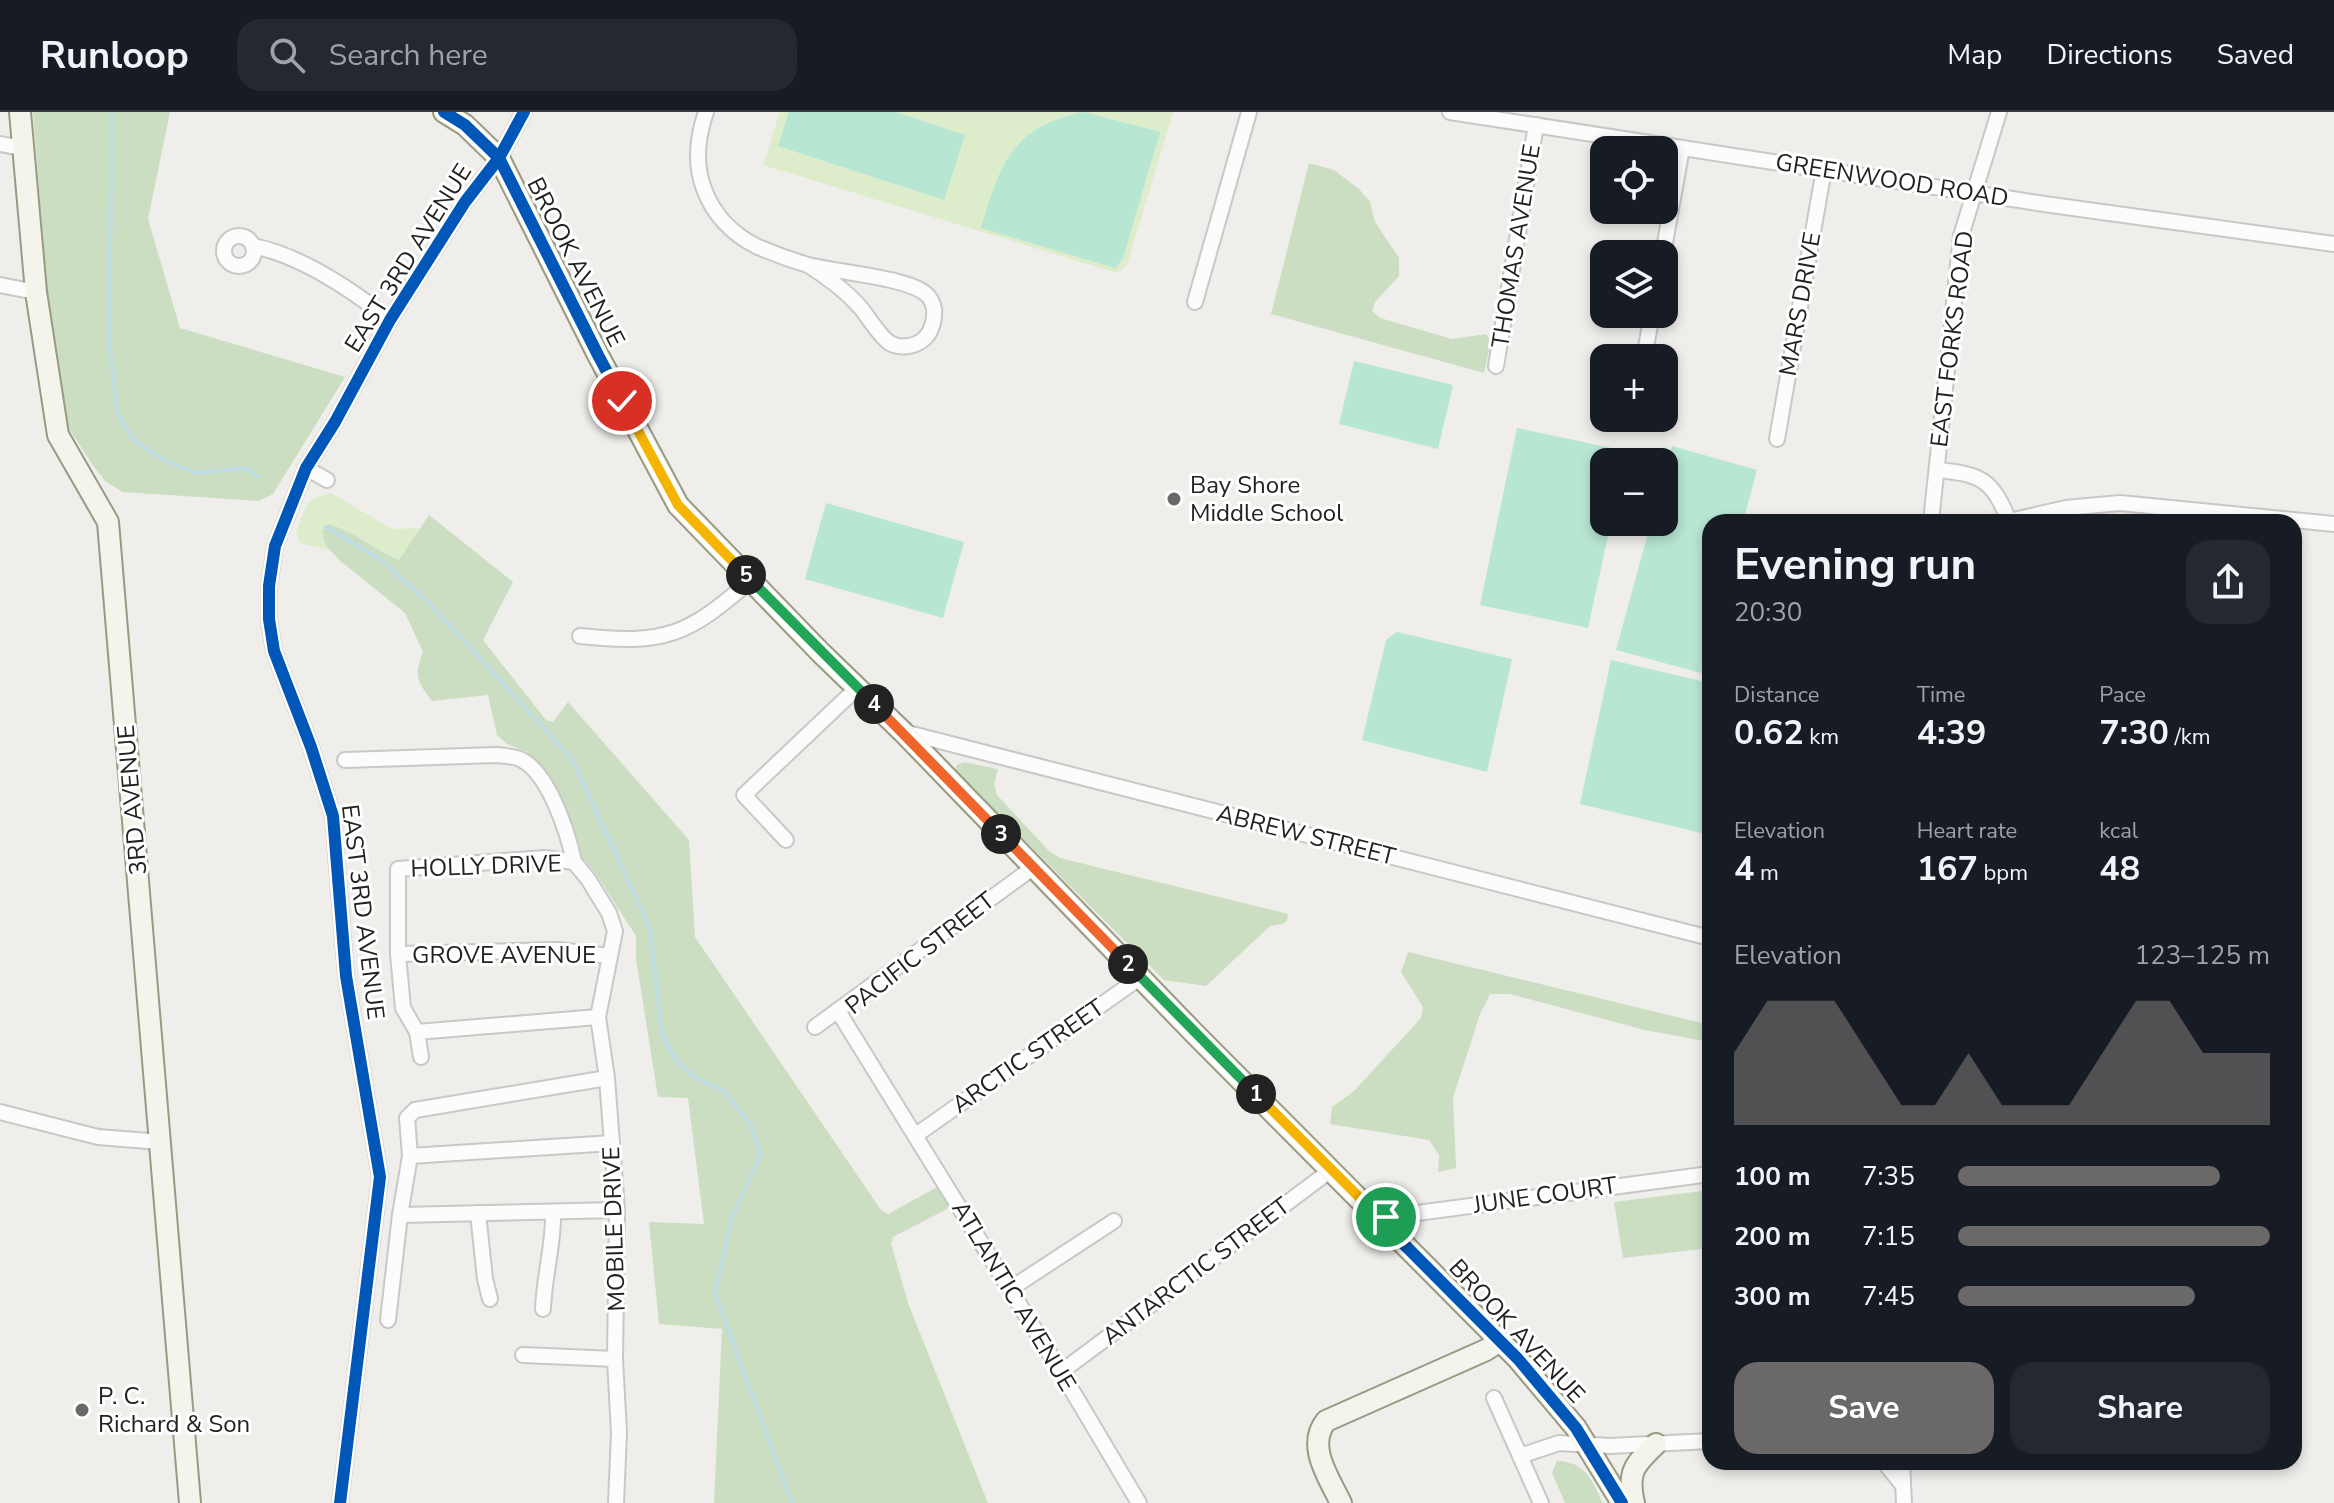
<!DOCTYPE html>
<html lang="en">
<head>
<meta charset="utf-8">
<style>
	:root { --surface:#171b24; --page:#242831; --text:#f1f3f6; --muted:#9ea1a6; --line:#363941; --accent:#6a6968 }
	body { margin:0; font-family:"Nunito Sans",sans-serif; background:var(--page); color:var(--text); height:100vh; display:flex; flex-direction:column; font-size:30px; white-space:nowrap }
	* { box-sizing:border-box; margin:0 }
	p { font-size:26px; color:var(--muted) }
	.icon { flex:none; width:44px; height:44px; fill:none; stroke:currentColor; stroke-width:2; stroke-linecap:round; stroke-linejoin:round }
	.map { position:relative; flex:1; overflow:hidden }
	.panel { position:absolute; left:1702px; top:402px; width:600px; height:956px; display:flex; flex-direction:column; background:var(--surface); border-radius:24px; box-shadow:0 4px 12px #0003 }
	.panel>* { flex:none }
	.buttons { position:absolute; left:1590px; top:24px; display:grid; gap:16px }
	.buttons a { display:grid; place-items:center; width:88px; height:88px; border-radius:16px; background:var(--surface); box-shadow:0 4px 12px #0003; font-size:40px }
	.pin { position:absolute; display:grid; place-items:center; width:68px; height:68px; color:#fff; margin:-34px; border:4px solid #fff; border-radius:50%; box-shadow:0 2px 8px #0007 }
	.km { position:absolute; width:40px; height:40px; margin:-20px; border-radius:50%; background:#222; color:#fff; font-size:22px; line-height:40px; text-align:center }
	.round { display:grid; place-items:center; flex:none; width:84px; height:84px; border-radius:24px; background:var(--page) }
	.overview { display:flex; align-items:center; justify-content:space-between; height:136px; padding:0 32px }
	h1 { font-size:44px; font-weight:700; line-height:60px }
	.figures { display:grid; grid-template-columns:repeat(3,1fr); gap:12px; height:136px; padding:8px 32px }
	.figures div { display:grid; align-content:center }
	.figures b { font-size:34px; font-weight:700 }
	.figures small { font-size:22px; font-weight:400 }
	.figures p { font-size:22px }
	.chart { height:224px; padding:16px 32px }
	.chart p { display:flex; justify-content:space-between }
	.chart svg { width:100%; height:144px; margin-top:8px; fill:var(--accent); opacity:.7 }
	.action { display:flex; gap:16px; margin-top:auto; padding:16px 32px }
	.action a { flex:1; height:92px; border-radius:24px; background:var(--accent); color:#fff; font-size:32px; font-weight:700; line-height:92px; text-align:center }
	.action a+a { background:var(--page); color:var(--text) }
	ul { padding:0 32px; list-style:none; font-size:26px }
	li { display:grid; grid-template-columns:128px 96px 1fr; align-items:center; height:60px }
	li i { height:20px; border-radius:10px; background:var(--accent) }
	header { display:flex; align-items:center; gap:48px; box-sizing:border-box; height:112px; padding:0 40px; background:var(--surface); border-bottom:2px solid var(--line) }
	header strong { font-size:38px }
	nav { display:flex; gap:44px; margin-inline-start:auto; font-size:28px }
	.search { width:560px; height:72px; background:var(--page); display:flex; align-items:center; gap:20px; box-sizing:border-box; padding:0 28px; border-radius:24px; color:var(--muted); font-size:30px }
	.map>svg:first-child { display:block }
	.grass { fill:#ddeccb }
	.forest { fill:#cbdec1 }
	.pitch { fill:#b7e6d2 }
	.lines { fill:none; stroke-linecap:round; stroke-linejoin:round }
	.stream { stroke:#bfdbe3; stroke-width:4 }
	.street-casing { stroke:#c9c8c7; stroke-width:18 }
	.secondary-casing { stroke:#999a82; stroke-width:24 }
	.street { stroke:#fdfcfc; stroke-width:14 }
	.secondary { stroke:#f4f4ed; stroke-width:20 }
	.cycleway-casing { stroke:#fff; stroke-width:17 }
	.cycleway { stroke:#0057b8; stroke-width:12 }
	.split-1-casing { stroke:#fff; stroke-width:16 }
	.split-2-casing { stroke:#fff; stroke-width:16 }
	.split-3-casing { stroke:#fff; stroke-width:16 }
	.split-4-casing { stroke:#fff; stroke-width:16 }
	.split-5-casing { stroke:#fff; stroke-width:16 }
	.split-6-casing { stroke:#fff; stroke-width:16 }
	.split-1 { stroke:#f5b400; stroke-width:10 }
	.split-2 { stroke:#22a559; stroke-width:10 }
	.split-3 { stroke:#f0652b; stroke-width:10 }
	.split-4 { stroke:#f0652b; stroke-width:10 }
	.split-5 { stroke:#22a559; stroke-width:10 }
	.split-6 { stroke:#f5b400; stroke-width:10 }
	.poi-dot { fill:#6a6968; stroke:#fff; stroke-width:3 }
	.labels { text-anchor:middle; dominant-baseline:central; stroke-width:6; stroke-linejoin:round; paint-order:stroke }
	.street-label { font-size:24px; fill:#222; stroke:#fff }
	.poi-label { font-size:24px; fill:#222; stroke:#fff; text-anchor:start }
</style>
</head>
<body>
<header>
<strong>Runloop</strong>
<div class="search"><svg class="icon" aria-label="search" viewBox="0 0 24 24"><circle cx="10" cy="10" r="6"/><path d="M15 15l6 6"/></svg>Search here</div>
<nav><a>Map</a><a>Directions</a><a>Saved</a></nav>
</header>
<div class="map">
<svg width="2334" height="1391" viewBox="0 0 2334 1391">
	<rect width="100%" height="100%" fill="#f0eeeb"/>
	<g class="grass">
		<path d="M780,0H1173L1127,153L1117,161L763,53Z"/>
		<path d="M331,381L392,417L420,416L400,448C375,438 355,419 329,412L322,419L325,432L332,439L300,431L296,421C305,398 304,386 331,381Z"/>
	</g>
	<g class="forest">
		<path d="M33,0H170L148,107L180,216L345,265L273,382L259,389L123,380L106,370L94,355L69,317L61,295L47,183Z"/>
		<path d="M1309,51L1334,58L1359,77L1370,90L1375,110L1399,146V164L1375,190L1372,199L1380,206L1452,227L1486,222L1491,230L1484,261L1271,202Z"/>
		<path d="M429,403L513,470L483,528L546,608L553,610L568,590L689,728L695,825L881,1098L888,1102L937,1075L949,1096L893,1125L891,1131L908,1191L988,1391H714L722,1217L659,1212L649,1110L704,1112L688,986L658,985L636,847V824L594,759L580,743L578,728L551,665L527,640L507,632L497,623L488,583L432,589C417,570 414,563 423,540L405,501L339,448L325,432L322,419L329,412C354,419 375,438 399,448Z"/>
		<path d="M964,650L998,657L994,672L997,683L1049,739L1060,746L1288,802L1287,809L1282,812L1270,814L1206,874L1164,868L955,659L957,653Z"/>
		<path d="M1408,840L1710,913V930L1645,918L1510,882H1490L1480,902L1453,986L1456,1056L1438,1060L1439,1043L1429,1028L1330,1012L1332,995L1354,979L1421,906L1423,895L1401,860Z"/>
		<path d="M1710,1078V1136L1623,1146L1614,1090Z"/>
		<path d="M1557,1349C1586,1350 1591,1367 1603,1391H1565L1552,1361Z"/>
	</g>
	<g class="pitch">
		<path d="M789,0H896L965,23L944,88L778,34Z"/>
		<path d="M1084,0L1160,20L1123,146L1115,156L981,116C1000,52 1012,14 1084,0Z"/>
		<path d="M1354,249L1453,273L1438,337L1339,312Z"/>
		<path d="M1517,316L1626,339L1623,350H1604V410H1611L1588,516L1480,493Z"/>
		<path d="M1672,334L1757,358L1743,410H1710V530L1701,561L1616,538L1651,410H1664V363Z"/>
		<path d="M826,391L964,430L943,506L805,467Z"/>
		<path d="M1397,520L1512,547L1487,660L1362,628L1386,528Z"/>
		<path d="M1611,548L1710,571V723L1580,692Z"/>
	</g>
	<g class="lines">
		<g class="stream">
			<path d="M112,0L109,228L117,300L133,328L166,349L195,361L245,356L258,364"/>
			<path d="M326,415L381,448L431,493L572,647L650,816L662,923L676,948L693,964L724,979L750,1012L761,1043L732,1105L715,1182L792,1391"/>
		</g>
		<defs>
			<g id="street">
				<path d="M706,0C697,26 694,51 704,77C713,102 732,122 756,134C772,141 791,148 808,153C835,160 906,165 926,182C930,185 933,192 934,197C935,207 932,219 925,226C916,235 898,238 887,229C877,220 869,206 860,195C845,178 827,165 808,153"/>
				<path d="M1450,0L2044,92L2334,132"/>
				<path d="M0,32L23,36"/>
				<circle cx="239" cy="139" r="15"/>
				<path d="M253,134C300,143 352,178 390,208"/>
				<path d="M1663,142L1682,36"/>
				<path d="M0,173L36,180"/>
				<path d="M1195,190L1249,0"/>
				<path d="M1644,246L1652,202"/>
				<path d="M1496,254L1536,13"/>
				<path d="M1777,327L1824,57"/>
				<path d="M306,356L327,368"/>
				<path d="M1937,358C1981,362 1992,367 2009,409"/>
				<path d="M1931,410L1961,124L1999,0"/>
				<path d="M2005,410L2066,396L2120,391L2334,412"/>
				<path d="M580,524C665,533 687,524 751,468"/>
				<path d="M904,620L1710,826"/>
				<path d="M345,648L496,643C504,644 515,644 522,648C549,662 568,721 574,750"/>
				<path d="M786,728L744,683L857,576"/>
				<path d="M398,842L558,838L610,844"/>
				<path d="M838,899L1061,1260L1139,1391"/>
				<path d="M815,915L1034,755"/>
				<path d="M417,920L598,905"/>
				<path d="M421,945L417,920L403,896L398,842V757L545,746L574,750L588,767L609,801L615,819L598,905L607,966L617,1098L615,1247L619,1321L616,1391"/>
				<path d="M0,1000L98,1025L161,1030"/>
				<path d="M916,1023L1141,865"/>
				<path d="M410,1044L612,1031"/>
				<path d="M478,1101L485,1167L490,1187"/>
				<path d="M400,1103L617,1098"/>
				<path d="M1380,1106L1710,1062"/>
				<path d="M1010,1177L1114,1109"/>
				<path d="M543,1197C544,1164 554,1132 553,1100"/>
				<path d="M388,1208L400,1103L410,1044L407,1006L415,998L607,966"/>
				<path d="M523,1243L615,1247"/>
				<path d="M1061,1260L1331,1058"/>
				<path d="M1494,1286L1541,1391"/>
				<path d="M1520,1344L1559,1331L1610,1334L1710,1329"/>
				<path d="M1884,1350L1901,1371"/>
				<path d="M1902,1350L1904,1391"/>
				<path d="M340,1391L380,1065L346,864L333,704L311,635L274,539L269,507V474L275,434L306,356L335,310L390,208L465,90L499,46L524,0"/>
			</g>
			<g id="secondary">
				<path d="M20,0L36,180L58,323L108,410L190,1391"/>
				<path d="M444,0L465,13L499,46L598,243L678,393L821,541L903,620L1193,920L1518,1247L1576,1316L1622,1391"/>
				<path d="M1341,1391C1329,1366 1306,1334 1326,1309L1486,1238L1500,1229"/>
				<path d="M1634,1391C1627,1360 1634,1353 1656,1332"/>
			</g>
		</defs>
		<use href="#street" class="street-casing"/>
		<use href="#secondary" class="secondary-casing"/>
		<use href="#street" class="street"/>
		<use href="#secondary" class="secondary"/>
		<defs>
			<g id="cycleway">
				<path d="M444,0L465,13L499,46L598,243L678,393L821,541L903,620L1193,920L1518,1247L1576,1316L1622,1391"/>
				<path d="M340,1391L380,1065L346,864L333,704L311,635L274,539L269,507V474L275,434L306,356L335,310L390,208L465,90L499,46L524,0"/>
			</g>
		</defs>
		<use href="#cycleway" class="cycleway-casing"/>
		<use href="#cycleway" class="cycleway"/>
	</g>
	<g class="lines">
		<defs>
			<path id="split-1" d="M1256,982L1380,1106L1386,1105"/>
			<path id="split-2" d="M1128,852L1256,982"/>
			<path id="split-3" d="M1001,722L1128,852"/>
			<path id="split-4" d="M874,592L1001,722"/>
			<path id="split-5" d="M746,463L874,592"/>
			<path id="split-6" d="M622,289L678,393L746,463"/>
		</defs>
		<use href="#split-1" class="split-1-casing"/>
		<use href="#split-2" class="split-2-casing"/>
		<use href="#split-3" class="split-3-casing"/>
		<use href="#split-4" class="split-4-casing"/>
		<use href="#split-5" class="split-5-casing"/>
		<use href="#split-6" class="split-6-casing"/>
		<use href="#split-1" class="split-1"/>
		<use href="#split-2" class="split-2"/>
		<use href="#split-3" class="split-3"/>
		<use href="#split-4" class="split-4"/>
		<use href="#split-5" class="split-5"/>
		<use href="#split-6" class="split-6"/>
	</g>
	<g class="poi-dot">
		<circle cx="1174" cy="387" r="8"/>
		<circle cx="82" cy="1298" r="8"/>
	</g>
	<g class="labels">
		<g class="street-label">
			<text transform="translate(1892 68) rotate(9)">GREENWOOD ROAD</text>
			<text transform="translate(1516 134) rotate(-81)">THOMAS AVENUE</text>
			<text transform="translate(408 146) rotate(-58)">EAST 3RD AVENUE</text>
			<text transform="translate(576 150) rotate(63)">BROOK AVENUE</text>
			<text transform="translate(1800 192) rotate(-80)">MARS DRIVE</text>
			<text transform="translate(1952 227) rotate(-83)">EAST FORKS ROAD</text>
			<text transform="translate(132 688) rotate(-95)">3RD AVENUE</text>
			<text transform="translate(1306 723) rotate(14)">ABREW STREET</text>
			<text transform="translate(486 754) rotate(-2)">HOLLY DRIVE</text>
			<text transform="translate(363 800) rotate(83)">EAST 3RD AVENUE</text>
			<text transform="translate(920 841) rotate(-38)">PACIFIC STREET</text>
			<text x="504" y="843">GROVE AVENUE</text>
			<text transform="translate(1028 944) rotate(-35)">ARCTIC STREET</text>
			<text transform="translate(1545 1083) rotate(-8)">JUNE COURT</text>
			<text transform="translate(614 1117) rotate(-92)">MOBILE DRIVE</text>
			<text transform="translate(1196 1159) rotate(-37)">ANTARCTIC STREET</text>
			<text transform="translate(1014 1184) rotate(59)">ATLANTIC AVENUE</text>
			<text transform="translate(1517 1219) rotate(47)">BROOK AVENUE</text>
		</g>
		<g class="poi-label">
			<text x="1190" y="373">Bay Shore<tspan x="1190" dy="28">Middle School</tspan></text>
			<text x="98" y="1284">P. C.<tspan x="98" dy="28">Richard &amp; Son</tspan></text>
		</g>
	</g>
</svg>
<div class="buttons">
<a><svg class="icon" aria-label="locate" viewBox="0 0 24 24"><circle cx="12" cy="12" r="6"/><path d="M12 2v4M12 18v4M2 12h4M18 12h4"/></svg></a>
<a><svg class="icon" aria-label="layers" viewBox="0 0 24 24"><path d="M12 4l9 5-9 5-9-5zM3 14l9 5 9-5"/></svg></a>
<a>+</a>
<a>−</a>
</div>
<div class="pin" style="left:1386px;top:1105px;background:#1e9e55"><svg class="icon" aria-label="arrive" viewBox="0 0 24 24"><path d="M6 21V4h12l-3 4 3 4H6"/></svg></div>
<div class="pin" style="left:622px;top:289px;background:#d93025"><svg class="icon" aria-label="check" viewBox="0 0 24 24"><path d="M5 12l5 5 9-10"/></svg></div>
<b class="km" style="left:1256px;top:982px">1</b>
<b class="km" style="left:1128px;top:852px">2</b>
<b class="km" style="left:1001px;top:722px">3</b>
<b class="km" style="left:874px;top:592px">4</b>
<b class="km" style="left:746px;top:463px">5</b>
<section class="panel">
<div class="overview"><div><h1>Evening run</h1><p>20:30</p></div><a class="round"><svg class="icon" aria-label="share" viewBox="0 0 24 24"><path d="M12 15V3M7 8l5-5 5 5M5 13v7h14v-7"/></svg></a></div>
<div class="figures">
<div><p>Distance</p><b>0.62<small> km</small></b></div>
<div><p>Time</p><b>4:39</b></div>
<div><p>Pace</p><b>7:30<small> /km</small></b></div>
</div>
<div class="figures">
<div><p>Elevation</p><b>4<small> m</small></b></div>
<div><p>Heart rate</p><b>167<small> bpm</small></b></div>
<div><p>kcal</p><b>48</b></div>
</div>
<div class="chart"><p><span>Elevation</span>123–125 m</p>
<svg viewBox="0 0 160 44" preserveAspectRatio="none"><path d="M0 44V22L10 6L20 6L30 6L40 22L50 38L60 38L70 22L80 38L90 38L100 38L110 22L120 6L130 6L140 22L150 22L160 22V44z"/></svg>
</div>
<ul>
<li><b>100 m</b>7:35<i style="width:84%"></i></li>
<li><b>200 m</b>7:15<i style="width:100%"></i></li>
<li><b>300 m</b>7:45<i style="width:76%"></i></li>
</ul>
<div class="action"><a>Save</a><a>Share</a></div>
</section>
</div>
</body>
</html>
